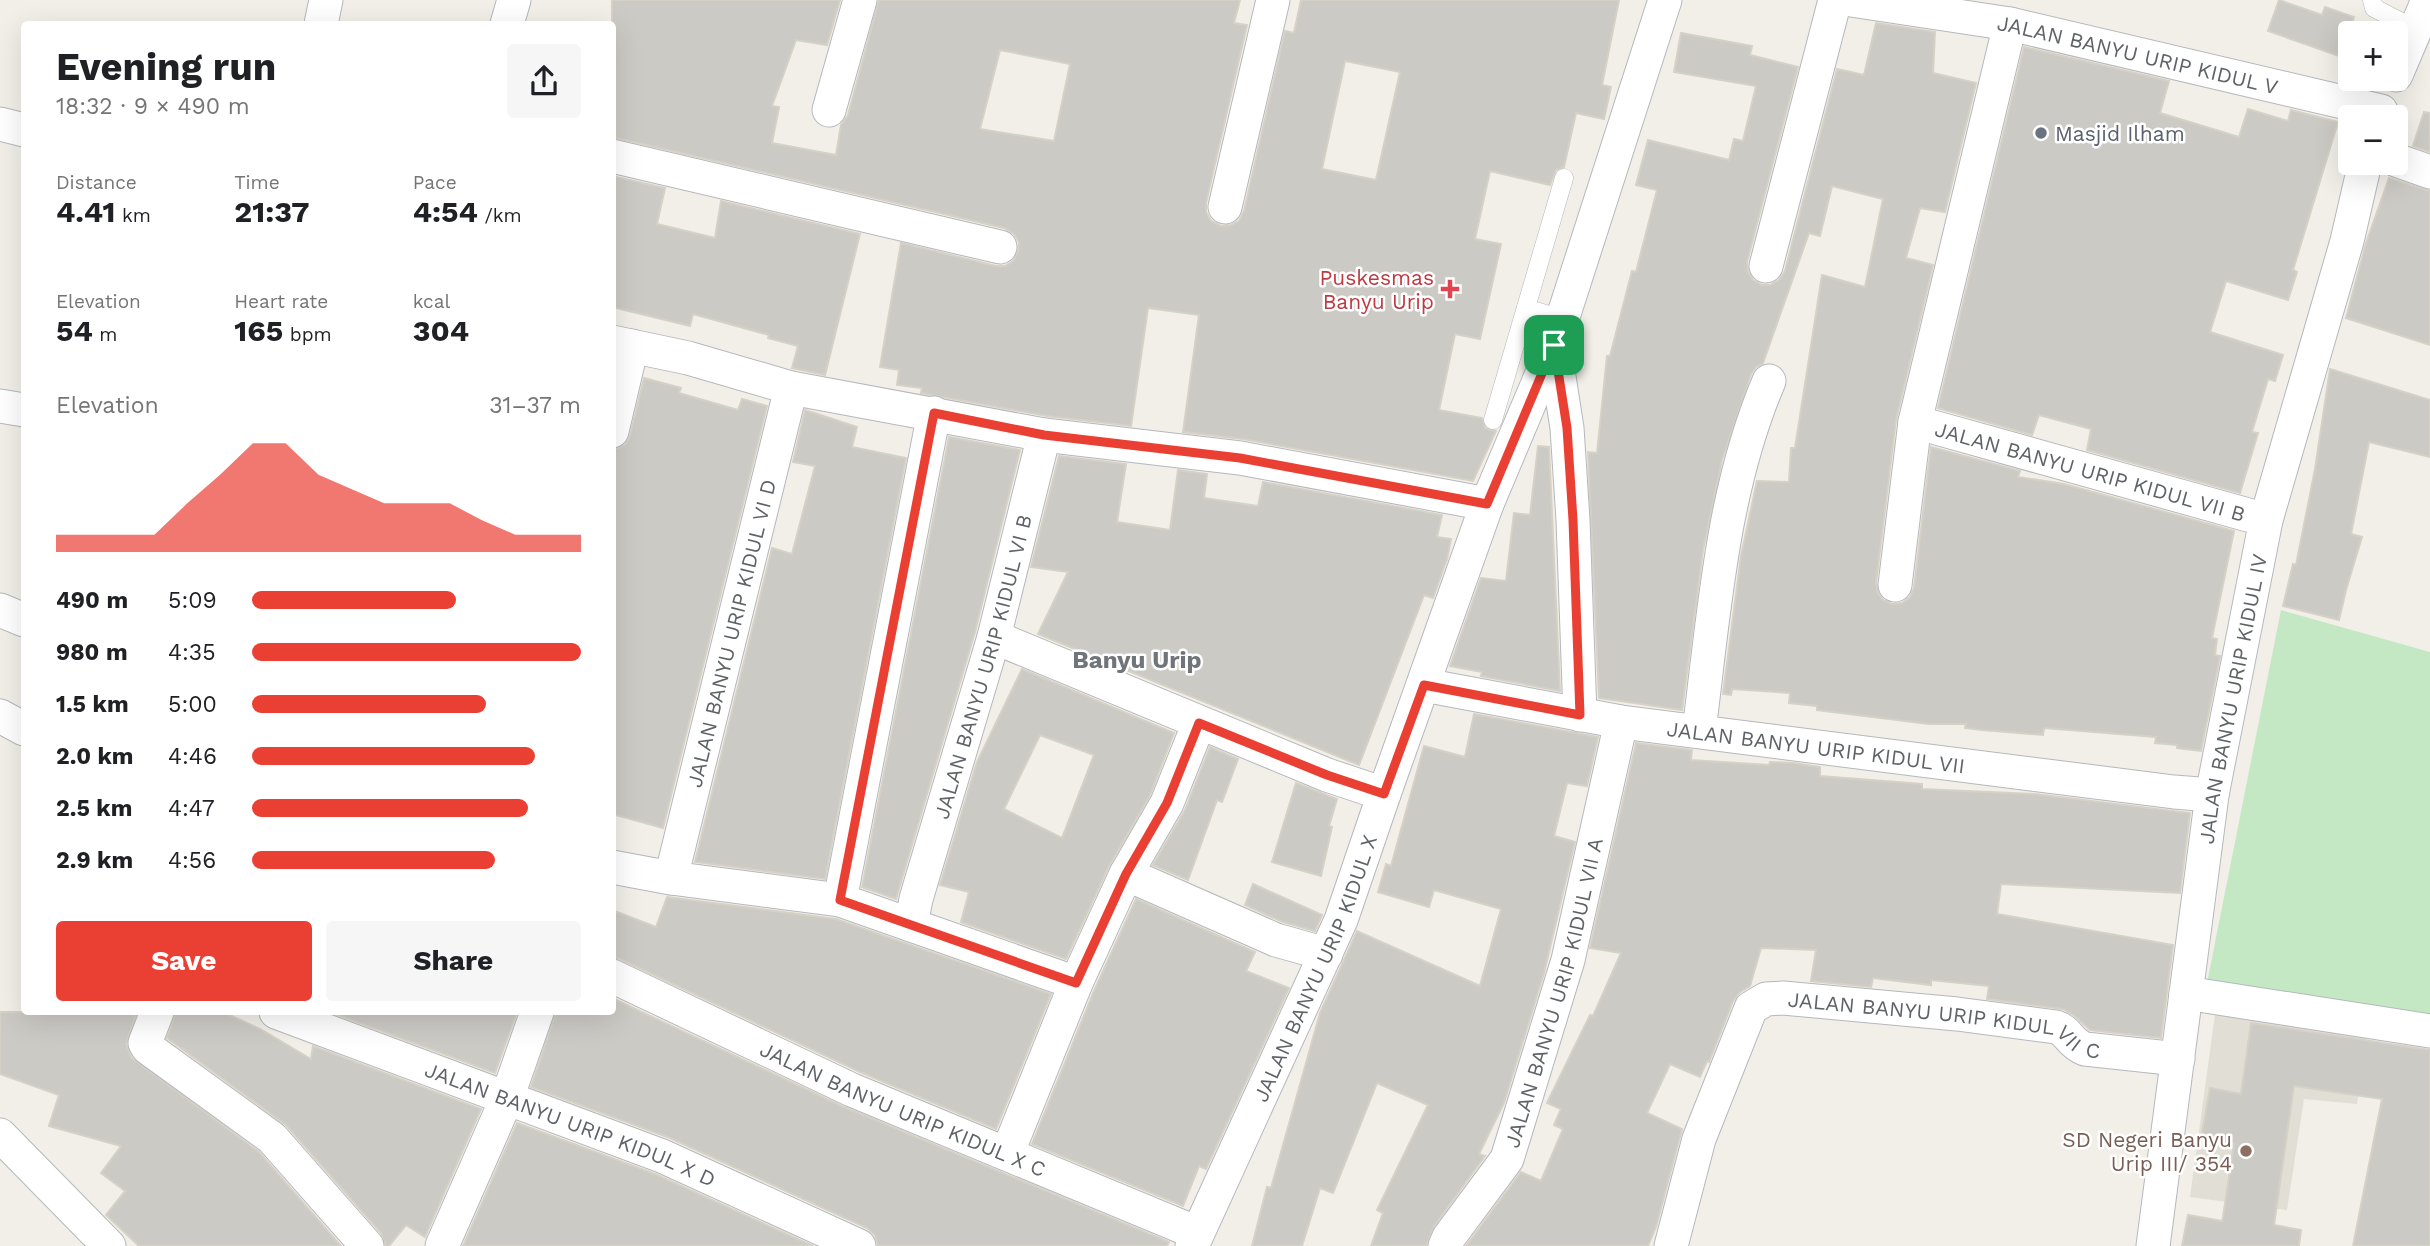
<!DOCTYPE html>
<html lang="en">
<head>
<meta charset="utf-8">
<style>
	:root { --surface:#fff; --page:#f6f6f6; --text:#202124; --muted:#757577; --accent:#ea4034 }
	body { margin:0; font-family:"Work Sans",sans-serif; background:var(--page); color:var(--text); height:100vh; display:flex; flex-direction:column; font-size:26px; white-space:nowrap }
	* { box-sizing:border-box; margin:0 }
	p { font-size:23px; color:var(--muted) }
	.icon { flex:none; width:38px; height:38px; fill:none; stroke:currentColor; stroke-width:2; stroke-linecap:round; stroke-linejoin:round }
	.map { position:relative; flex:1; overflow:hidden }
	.details { position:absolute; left:21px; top:21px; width:595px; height:994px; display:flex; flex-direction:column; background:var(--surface); border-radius:7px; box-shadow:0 7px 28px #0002 }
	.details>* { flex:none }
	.fabs { position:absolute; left:2338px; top:21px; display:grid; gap:14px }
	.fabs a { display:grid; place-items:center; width:70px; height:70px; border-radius:7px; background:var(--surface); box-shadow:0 7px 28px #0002; font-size:35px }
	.pin { position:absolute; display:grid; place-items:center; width:60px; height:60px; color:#fff; margin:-30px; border-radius:14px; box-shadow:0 4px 10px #0006 }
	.round { display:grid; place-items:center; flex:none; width:74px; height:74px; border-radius:7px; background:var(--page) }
	.overview { display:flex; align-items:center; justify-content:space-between; height:119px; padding:0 35px }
	h1 { font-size:38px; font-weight:700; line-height:52px }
	.metrics { display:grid; grid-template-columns:repeat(3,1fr); gap:10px; height:119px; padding:7px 35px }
	.metrics div { display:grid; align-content:center }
	.metrics b { font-size:30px; font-weight:700 }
	.metrics small { font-size:19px; font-weight:400 }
	.metrics p { font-size:19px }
	.chart { height:196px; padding:14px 35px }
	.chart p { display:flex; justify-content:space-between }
	.chart svg { width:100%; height:126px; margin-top:7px; fill:var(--accent); opacity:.7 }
	.action { display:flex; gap:14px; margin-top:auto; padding:14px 35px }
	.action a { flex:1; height:80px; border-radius:7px; background:var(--accent); color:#fff; font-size:28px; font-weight:700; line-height:80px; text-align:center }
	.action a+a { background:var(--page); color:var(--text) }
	ul { padding:0 35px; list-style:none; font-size:23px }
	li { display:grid; grid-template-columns:112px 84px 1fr; align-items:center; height:52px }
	li i { height:18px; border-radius:9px; background:var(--accent) }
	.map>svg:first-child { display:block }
	.education { fill:#e1ded6 }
	.green { fill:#c5e8c4 }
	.building { fill:#cccac5; stroke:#d6d1c6; stroke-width:2; fill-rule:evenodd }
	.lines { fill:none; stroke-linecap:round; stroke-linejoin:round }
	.service-casing { stroke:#b5b8bc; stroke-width:19 }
	.minor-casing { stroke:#b5b8bc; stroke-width:35 }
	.service { stroke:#fff; stroke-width:18 }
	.minor { stroke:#fff; stroke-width:33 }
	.route-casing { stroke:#fff; stroke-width:14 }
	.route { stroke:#ea4034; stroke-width:9 }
	.worship-dot { fill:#6b7280; stroke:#fff; stroke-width:2.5 }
	.health-dot { fill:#e0444e; stroke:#fff; stroke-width:2.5 }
	.education-dot { fill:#8d6e63; stroke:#fff; stroke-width:2.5 }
	.labels { text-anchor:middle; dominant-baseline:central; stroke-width:5; stroke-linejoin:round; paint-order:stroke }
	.street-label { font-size:21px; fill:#5f6368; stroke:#fff }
	.worship-label { font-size:21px; fill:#5b616d; stroke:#fff; text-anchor:start }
	.health-label { font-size:21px; fill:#be3a42; stroke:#fff; text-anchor:end }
	.education-label { font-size:21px; fill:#785e54; stroke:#fff; text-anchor:end }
	.quarter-label { font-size:24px; font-weight:bold; fill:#70757a; stroke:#fff }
</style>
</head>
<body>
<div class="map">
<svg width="2430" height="1246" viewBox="0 0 2430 1246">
	<rect width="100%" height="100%" fill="#f1efe8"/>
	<path class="education" d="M2216,1007L2368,1027L2357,1104L2304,1099L2287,1210L2190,1197Z"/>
	<path class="green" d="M2281,610L2430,652V1019L2207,983Z"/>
	<g class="building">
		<path d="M612,0H840L827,45L796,40L772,106L779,107L772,143L836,155L841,125L848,115L879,0H1240L1234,23L1247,25L1206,203V212L1211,221L1221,226L1231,225L1239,221L1244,211L1285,31L1294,33L1301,0H1619L1602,85L1611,87L1604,119L1576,113L1564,167L1556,170L1550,185L1490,171L1475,239L1501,244L1480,339L1455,334L1439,410L1482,418L1485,428L1496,431L1473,481L1243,439L1183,432L1199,315L1148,308L1131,426L1047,416L921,393L922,388L897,385L899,370L880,367L901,243L996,266H1005L1013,261L1018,252L1019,242L1014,234L1004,228L612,137ZM1000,50L1070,64L1054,141L980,129ZM1345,61L1400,72L1376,180L1322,169Z"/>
		<path d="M2279,0L2322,15L2325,7L2354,17L2339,56L2268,31Z"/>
		<path d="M1876,23L1935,32L1933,73L1976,83L1945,212L1920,208L1906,258L1933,265L1896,420L1876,583L1878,593L1883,600L1892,604L1902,603L1910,597L1914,588L1931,447L2020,471L2018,477L2064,484L2234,531L2212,638L2217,639L2215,655L2220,656L2201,751L2177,748V745L2155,743L2156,737L2044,728L2043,735L1982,730L1965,728L1966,724H1929L1817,710V706L1789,703L1790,693L1732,689L1731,695L1723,694L1741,556L1757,481L1789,482L1791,448H1795L1822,275L1865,287L1883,199L1832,186L1820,236L1809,233L1763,363L1756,367L1751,374L1722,460L1703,550L1682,710L1599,698L1588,452L1597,453L1607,356H1610L1632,271L1636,272L1657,190L1636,185L1648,140L1729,160L1734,139L1743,141L1756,86L1674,72L1681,33L1752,46L1750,55L1798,67L1747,262L1748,272L1753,280L1762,285H1770L1779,280L1785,271L1837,69L1864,75Z"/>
		<path d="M2024,47L2169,81L2160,113L2239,137L2248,109L2288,121L2291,110L2338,122L2293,270L2297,272L2288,300L2226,281L2210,332L2283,355L2275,381L2268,379L2252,432L2258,433L2240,493L2087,450L2091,429L2039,415L2032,435L1938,408Z"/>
		<path d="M2424,112L2430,113V152L2413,146Z"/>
		<path d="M612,176L665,188L657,224L715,238L721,201L860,234L825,375L792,368L798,346L768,338L769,335L693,314L690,326L612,307Z"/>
		<path d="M2389,178L2430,191V345L2346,318L2366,243Z"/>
		<path d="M2330,369L2430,400V457L2369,442L2351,534L2362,537L2346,590L2339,620L2283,606L2293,564L2296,565L2315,469Z"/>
		<path d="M644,378L681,388L679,393L738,410L742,399L767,406L663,828L612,814V450L625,445L630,436Z"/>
		<path d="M805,410L857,427L852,447L906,458L825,879L695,862L772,548L792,554L815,466L793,462Z"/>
		<path d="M949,437L1020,450L975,632L896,899L862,887Z"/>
		<path d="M1538,446L1549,447L1560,691L1481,676L1482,672L1450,666L1481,578L1506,581L1514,513L1530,515Z"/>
		<path d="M1059,456L1126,464L1117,522L1170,530L1178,470L1207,474L1204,498L1258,506L1263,482L1442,515L1437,537L1451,539L1447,559L1433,598L1424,595L1359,765L1038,634L1068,572L1031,567Z"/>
		<path d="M1022,669L1174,733L1150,795L1109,866L1066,959L961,922L969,892L940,885L977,762ZM1040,735L1094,755L1062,838L1004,809Z"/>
		<path d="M1474,714L1598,737L1587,786L1567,783L1554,836L1575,842L1544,973L1504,1103L1479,1154L1485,1156L1434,1226L1426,1246H1371L1383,1213L1377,1210L1428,1105L1377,1083L1333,1193L1320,1188L1302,1246H1252L1267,1187L1271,1188L1320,1013L1357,931L1480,986L1501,909L1434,890L1429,907L1378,892L1386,864L1391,866L1424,746L1465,757Z"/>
		<path d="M1636,743L1692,750L1691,760L1769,765L1770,762L1794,763L1820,767V776L1922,784V789L2035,794L2190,813L2180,893L2001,884L1997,914L2173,945L2161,1038L2090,1030L2075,1016L2063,1009L1987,999L1989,986L1931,980V985L1873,978L1871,987L1811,981L1816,950L1761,948L1750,986L1740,992L1733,1001L1709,1062L1707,1061L1700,1077L1670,1064L1647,1113L1682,1129L1656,1227L1648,1246H1466L1521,1172L1541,1181L1563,1129L1554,1125L1561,1109L1547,1103L1590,1015L1593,1016L1621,953L1590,948Z"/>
		<path d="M1210,747L1238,759L1222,802L1217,800L1188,880L1153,865L1185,810Z"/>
		<path d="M1296,783L1337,799L1329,826L1332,827L1321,876L1272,862Z"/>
		<path d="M1253,884L1322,915L1315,931L1283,922L1245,905Z"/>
		<path d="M667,897L836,919L1051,994L996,1129L860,1072L620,959L612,957V910L656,927Z"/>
		<path d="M1136,899L1255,952L1246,971L1289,988L1206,1169L1199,1166L1183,1206L1032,1144L1094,991Z"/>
		<path d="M612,998L844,1107L1169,1242L1167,1246H878L875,1235L867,1228L670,1138L531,1087L556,1012H612Z"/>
		<path d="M0,1012H137L126,1044L132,1058L259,1152L341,1246H139L106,1215L125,1191L101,1173L121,1146L49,1126L59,1095L0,1074Z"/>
		<path d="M176,1012H223L260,1029L311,1059L313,1046L481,1109L425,1237L406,1225L389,1246H386L381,1233L286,1125L167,1038Z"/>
		<path d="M330,1012H517L495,1073Z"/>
		<path d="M2251,1023L2430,1050V1246H2353L2382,1099L2294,1086L2274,1225L2301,1230L2299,1246H2182L2188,1215L2222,1221L2223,1217L2234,1144L2201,1138L2210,1088L2241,1094Z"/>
		<path d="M517,1123L655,1174L813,1246H463Z"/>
	</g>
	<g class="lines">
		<defs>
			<g id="service">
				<path d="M2372,0L2374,8L2415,29"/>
				<path d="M1526,308L1562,319"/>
				<path d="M1493,420L1564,178"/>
			</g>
			<g id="minor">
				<path id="s1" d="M1851,0L2010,24L2381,111"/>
				<path d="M321,24L326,0"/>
				<path d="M507,24L514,0"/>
				<path d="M2396,75L2428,0"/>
				<path d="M829,110L860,0"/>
				<path d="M0,124L24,130"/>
				<path d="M612,156L1000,247"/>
				<path d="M2396,160L2430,172"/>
				<path d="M1225,207L1273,0"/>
				<path d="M1766,266L1835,0"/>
				<path d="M612,342L688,358L791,388L1044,435L1240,458L1487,504"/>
				<path d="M1554,345L1567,428L1573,520L1580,715"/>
				<path d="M0,406L24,410"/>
				<path id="s2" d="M1915,422L2266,520"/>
				<path d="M612,431L632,346"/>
				<path d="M1895,585L1915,422L2010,24"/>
				<path d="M0,610L24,620"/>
				<path d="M994,637L1327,775L1384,794"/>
				<path id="s3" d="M1424,685L1621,722L2174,792L2212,795"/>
				<path d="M0,716L24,729"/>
				<path d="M1699,731C1714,613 1722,491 1769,381"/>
				<path id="s4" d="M612,867L671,878L840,900L911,925L916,899L994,637L1044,435"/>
				<path d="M1126,874L1167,803L1199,723"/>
				<path id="s5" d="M671,878L791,388"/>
				<path d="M840,900L934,413"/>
				<path d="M911,925L1076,983"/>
				<path id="s6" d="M612,976L852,1090L1197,1233"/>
				<path d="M2186,993L2430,1031"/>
				<path d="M157,1012L145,1043L148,1048L272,1138L367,1246"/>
				<path id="s7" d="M276,1012L662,1156L859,1246"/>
				<path d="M0,1135L109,1246"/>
				<path d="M1007,1154L1076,983L1126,874L1276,940L1326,954"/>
				<path d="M442,1246L507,1098L537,1012"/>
				<path id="s8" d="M1192,1246L1341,920L1384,794L1487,504L1554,345L1665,0"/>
				<path id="s9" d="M1445,1246L1449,1237L1507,1159L1568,960L1621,722"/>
				<path id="s10" d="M1671,1246L1699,1139L1751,1008L1766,999L1783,998L1957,1014L2056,1027C2069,1031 2069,1043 2085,1049L2178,1059"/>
				<path id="s11" d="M2153,1246L2212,795L2266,520L2347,241L2365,163"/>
			</g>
		</defs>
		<use href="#service" class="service-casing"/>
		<use href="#minor" class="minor-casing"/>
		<use href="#service" class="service"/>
		<use href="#minor" class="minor"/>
	</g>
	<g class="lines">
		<defs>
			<path id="route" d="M1554,345L1567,428L1573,520L1580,715L1424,685L1384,794L1327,775L1199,723L1167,803L1126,874L1076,983L840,900L934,413L1044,435L1240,458L1487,504Z"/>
		</defs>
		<use href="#route" class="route-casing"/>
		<use href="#route" class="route"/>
	</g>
	<circle class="worship-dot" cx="2041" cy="133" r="7"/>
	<path class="health-dot" d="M1446.5 278.5h7v7h7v7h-7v7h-7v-7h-7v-7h7z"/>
	<circle class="education-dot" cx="2246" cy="1151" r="7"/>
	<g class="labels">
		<g class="street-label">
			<text stroke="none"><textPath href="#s1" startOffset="292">JALAN BANYU URIP KIDUL V</textPath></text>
			<text stroke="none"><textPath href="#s2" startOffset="182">JALAN BANYU URIP KIDUL VII B</textPath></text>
			<text stroke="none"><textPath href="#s5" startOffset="252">JALAN BANYU URIP KIDUL VI D</textPath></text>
			<text stroke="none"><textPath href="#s4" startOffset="574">JALAN BANYU URIP KIDUL VI B</textPath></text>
			<text stroke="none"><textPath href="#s11" startOffset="553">JALAN BANYU URIP KIDUL IV</textPath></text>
			<text stroke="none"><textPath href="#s3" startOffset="397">JALAN BANYU URIP KIDUL VII</textPath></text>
			<text stroke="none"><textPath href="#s8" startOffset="304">JALAN BANYU URIP KIDUL X</textPath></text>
			<text stroke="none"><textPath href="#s9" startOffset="280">JALAN BANYU URIP KIDUL VII A</textPath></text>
			<text stroke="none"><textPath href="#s10" startOffset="452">JALAN BANYU URIP KIDUL VII C</textPath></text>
			<text stroke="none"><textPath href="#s6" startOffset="320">JALAN BANYU URIP KIDUL X C</textPath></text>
			<text stroke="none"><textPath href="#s7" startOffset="315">JALAN BANYU URIP KIDUL X D</textPath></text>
		</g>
		<g class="worship-label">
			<text x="2055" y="133">Masjid Ilham</text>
		</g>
		<g class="health-label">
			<text x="1434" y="277">Puskesmas<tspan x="1434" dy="24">Banyu Urip</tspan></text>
		</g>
		<g class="education-label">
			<text x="2232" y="1139">SD Negeri Banyu<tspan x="2232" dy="24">Urip III/ 354</tspan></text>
		</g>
		<g class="quarter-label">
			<text x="1137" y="660">Banyu Urip</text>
		</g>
	</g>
</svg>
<div class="fabs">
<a>+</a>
<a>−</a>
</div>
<div class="pin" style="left:1554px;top:345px;background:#1e9e55"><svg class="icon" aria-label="arrive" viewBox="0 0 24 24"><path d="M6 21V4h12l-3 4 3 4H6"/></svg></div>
<section class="details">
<div class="overview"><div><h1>Evening run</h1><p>18:32 · 9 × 490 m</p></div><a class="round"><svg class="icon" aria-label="share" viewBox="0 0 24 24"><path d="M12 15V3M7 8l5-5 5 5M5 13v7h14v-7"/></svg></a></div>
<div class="metrics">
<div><p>Distance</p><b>4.41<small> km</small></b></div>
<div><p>Time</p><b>21:37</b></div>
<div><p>Pace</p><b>4:54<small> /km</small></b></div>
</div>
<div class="metrics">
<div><p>Elevation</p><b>54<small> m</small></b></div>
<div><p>Heart rate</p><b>165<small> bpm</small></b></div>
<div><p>kcal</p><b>304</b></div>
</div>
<div class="chart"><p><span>Elevation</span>31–37 m</p>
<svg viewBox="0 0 160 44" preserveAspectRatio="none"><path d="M0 44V38L10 38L20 38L30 38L40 27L50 17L60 6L70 6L80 17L90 22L100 27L110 27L120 27L130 33L140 38L150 38L160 38V44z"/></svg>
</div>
<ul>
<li><b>490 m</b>5:09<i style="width:62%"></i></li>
<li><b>980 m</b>4:35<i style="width:100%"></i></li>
<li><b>1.5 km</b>5:00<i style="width:71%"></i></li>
<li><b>2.0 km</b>4:46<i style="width:86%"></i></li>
<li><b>2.5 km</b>4:47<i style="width:84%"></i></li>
<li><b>2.9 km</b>4:56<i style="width:74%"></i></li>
</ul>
<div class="action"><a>Save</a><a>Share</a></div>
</section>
</div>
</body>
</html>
